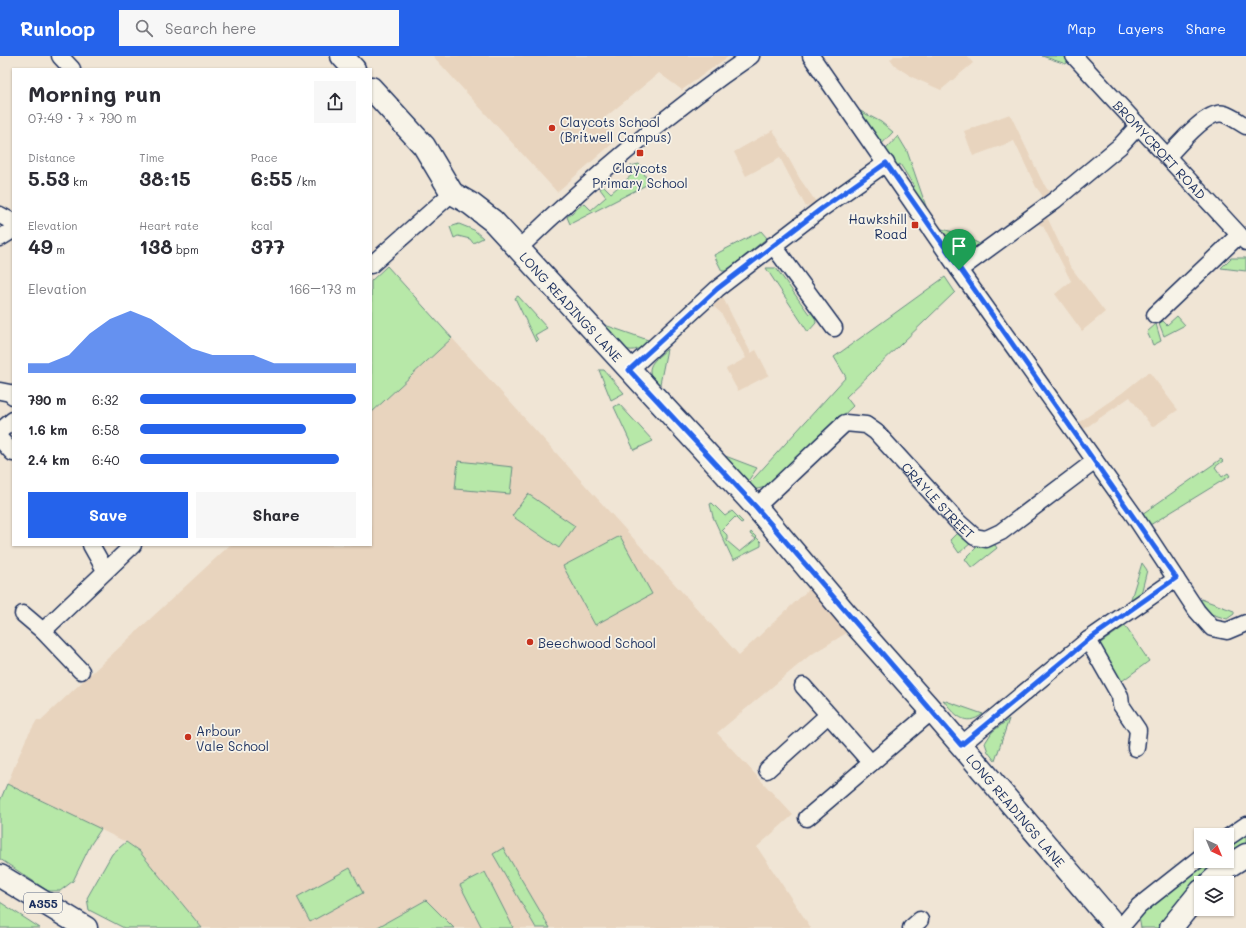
<!DOCTYPE html>
<html lang="en">
<head>
<meta charset="utf-8">
<style>
	:root { --surface:#fff; --page:#f7f7f7; --text:#2b2b33; --muted:#7c7c81; --accent:#2563eb }
	body { margin:0; font-family:Mali,sans-serif; background:var(--page); color:var(--text); height:100vh; display:flex; flex-direction:column; font-size:15px; white-space:nowrap }
	* { box-sizing:border-box; margin:0 }
	p { font-size:13px; color:var(--muted) }
	.icon { flex:none; width:22px; height:22px; fill:none; stroke:currentColor; stroke-width:2; stroke-linecap:round; stroke-linejoin:round }
	.map { position:relative; flex:1; overflow:hidden }
	.drawer { position:absolute; left:12px; top:12px; width:360px; height:478px; display:flex; flex-direction:column; background:var(--surface); border-radius:0px; box-shadow:0 1px 3px #0004 }
	.drawer>* { flex:none }
	.needle { width:26px; rotate:136deg }
	.controls { position:absolute; left:1194px; top:772px; display:grid; gap:8px }
	.controls a { display:grid; place-items:center; width:40px; height:40px; border-radius:0px; background:var(--surface); box-shadow:0 1px 3px #0004; font-size:20px }
	.pin { position:absolute; display:grid; place-items:center; width:34px; height:34px; color:#fff; margin:-41px -17px; border-radius:50% 50% 50% 0; rotate:-45deg; box-shadow:0 0 4px #0007 }
	.pin .icon { rotate:45deg }
	.round { display:grid; place-items:center; flex:none; width:42px; height:42px; border-radius:0px; background:var(--page) }
	.overview { display:flex; align-items:center; justify-content:space-between; height:68px; padding:0 16px }
	h1 { font-size:22px; font-weight:700; line-height:30px }
	.stats { display:grid; grid-template-columns:repeat(3,1fr); gap:6px; height:68px; padding:4px 16px }
	.stats div { display:grid; align-content:center }
	.stats b { font-size:20px; font-weight:700 }
	.stats small { font-size:11px; font-weight:400 }
	.stats p { font-size:11px }
	.chart { height:112px; padding:8px 16px }
	.chart p { display:flex; justify-content:space-between }
	.chart svg { width:100%; height:72px; margin-top:4px; fill:var(--accent); opacity:.7 }
	.action { display:flex; gap:8px; margin-top:auto; padding:8px 16px }
	.action a { flex:1; height:46px; border-radius:0px; background:var(--accent); color:#fff; font-size:16px; font-weight:700; line-height:46px; text-align:center }
	.action a+a { background:var(--page); color:var(--text) }
	ul { padding:0 16px; list-style:none; font-size:13px }
	li { display:grid; grid-template-columns:64px 48px 1fr; align-items:center; height:30px }
	li i { height:10px; border-radius:5px; background:var(--accent) }
	header { display:flex; align-items:center; gap:24px; box-sizing:border-box; height:56px; padding:0 20px; background:var(--accent); color:#fff }
	header strong { font-size:19px }
	nav { display:flex; gap:22px; margin-inline-start:auto; font-size:14px }
	.search { width:280px; height:36px; background:var(--page); display:flex; align-items:center; gap:10px; box-sizing:border-box; padding:0 14px; border-radius:0px; color:var(--muted); font-size:15px }
	.map>svg:first-child { display:block }
	.built { fill:#e8d4be }
	.green { fill:#b7e8a8; stroke:#698c83 }
	.lines { fill:none; stroke-linecap:round; stroke-linejoin:round }
	.street-casing { stroke:#1b2f5e; stroke-width:19 }
	.secondary-casing { stroke:#1b2f5e; stroke-width:25 }
	.primary-casing { stroke:#1b2f5e; stroke-width:25 }
	.street { stroke:#f7f3e8; stroke-width:16 }
	.secondary { stroke:#f7f3e8; stroke-width:22 }
	.primary { stroke:#f7f3e8; stroke-width:22 }
	.route-casing { stroke:#fff; stroke-width:8 }
	.route { stroke:#2563eb; stroke-width:5 }
	.poi-dot { fill:#c8321e; stroke:#f7f3e8; stroke-width:1.5 }
	.labels { text-anchor:middle; dominant-baseline:central; stroke-width:3.5; stroke-linejoin:round; paint-order:stroke }
	.shield { fill:#f7f3e8; stroke:#5d6a87; stroke-width:1 }
	.shield-label { font-size:12px; font-weight:bold; fill:#1b2f5e }
	.poi-label { font-size:13px; fill:#1b2f5e; stroke:#f7f3e8; text-anchor:start }
	.street-label { font-size:13px; fill:#1b2f5e; stroke:#f7f3e8 }
</style>
</head>
<body>
<header>
<strong>Runloop</strong>
<div class="search"><svg class="icon" aria-label="search" viewBox="0 0 24 24"><circle cx="10" cy="10" r="6"/><path d="M15 15l6 6"/></svg>Search here</div>
<nav><a>Map</a><a>Layers</a><a>Share</a></nav>
</header>
<div class="map">
<svg width="1246" height="872" viewBox="0 0 1246 872">
	<rect width="100%" height="100%" fill="#f0e5d5"/>
	<filter id="ink" filterUnits="userSpaceOnUse"><feTurbulence type="fractalNoise" baseFrequency=".025" numOctaves="2"/><feDisplacementMap in="SourceGraphic" scale="8" xChannelSelector="R" yChannelSelector="G"/><feConvolveMatrix kernelMatrix="1 2 1 2 8 2 1 2 1" color-interpolation-filters="sRGB"/></filter>
	<g filter="url(#ink)">
		<g class="built">
			<path d="M433,0H729L682,34L659,17L602,64L612,79L613,87L557,136Z"/>
			<path d="M894,0H967L973,7L941,34L912,21L897,11L890,4Z"/>
			<path d="M1010,58L1041,123L1047,133L1050,135L1042,142V139L1036,131L1014,85L973,100L964,75Z"/>
			<path d="M773,74L800,123L816,146L806,151L780,102L746,120L734,96Z"/>
			<path d="M1047,161L1070,210L1105,256L1082,275L1055,238L1071,225L1043,170L1038,168Z"/>
			<path d="M722,240L751,297L756,294L769,319L738,335L726,313L746,302L721,257L713,250Z"/>
			<path d="M452,282L739,599L809,533L848,576L809,600L717,677L793,759L757,791L811,872H454L426,844L376,872H202L139,795L126,786L7,728L26,683L37,664H41L230,489H371V357Z"/>
			<path d="M1147,317H1150L1178,354L1152,371L1130,341L1084,373V376L1078,367L1122,337Z"/>
		</g>
		<g class="green">
			<path d="M1042,0H1065L1069,4L1066,8Z"/>
			<path d="M851,50L881,66L893,76L877,93Z"/>
			<path d="M898,80L907,95L929,159L908,138L914,130L900,108L891,114L880,100Z"/>
			<path d="M639,108L642,111L648,128L570,168L567,161L584,147L591,154L606,141L600,133L604,130L611,137L633,118L627,111Z"/>
			<path d="M459,168L474,174L483,182L473,187L470,183L458,180L454,182L450,171Z"/>
			<path d="M942,173L957,177L980,188L975,193L950,190L940,175Z"/>
			<path d="M761,175L767,182L726,215H722L714,199Z"/>
			<path d="M1231,202H1246V215L1221,212Z"/>
			<path d="M387,210L452,282L371,357V225Z"/>
			<path d="M766,212H776L809,258L812,256L815,260L816,267L808,276Z"/>
			<path d="M945,221L955,236L846,341L853,350L770,430L753,434L746,431L846,321L834,301Z"/>
			<path d="M518,240L547,272L535,279L538,284L536,286L515,242Z"/>
			<path d="M1177,260L1185,269L1164,280L1159,267L1163,265L1167,269Z"/>
			<path d="M599,267L651,285C625,306 618,287 599,267Z"/>
			<path d="M1156,268L1161,285L1153,289L1147,276Z"/>
			<path d="M667,293L659,333C643,312 650,308 667,293Z"/>
			<path d="M599,314H604L624,337L611,344Z"/>
			<path d="M619,348L653,385L634,394L614,351Z"/>
			<path d="M720,398L757,412L748,425L742,426Z"/>
			<path d="M1221,403L1223,405L1215,411L1222,421L1228,417L1230,420L1150,469L1142,458Z"/>
			<path d="M458,405L513,411L510,438L455,433Z"/>
			<path d="M528,438L575,470L559,492L512,460Z"/>
			<path d="M712,447L725,460L732,455L743,466L741,467L735,461L722,474L727,479V485L740,496L756,483L750,478L751,476L761,486V490L733,504L713,461L710,448Z"/>
			<path d="M958,476L970,488L959,497L950,484Z"/>
			<path d="M620,480L652,538L595,569L563,510Z"/>
			<path d="M993,486L997,492L972,512L965,503L978,490Z"/>
			<path d="M1142,507L1147,514L1141,538L1130,546Z"/>
			<path d="M1201,543L1234,555V558L1227,563L1208,557L1200,547Z"/>
			<path d="M1125,570L1149,605L1122,625L1113,622L1095,591Z"/>
			<path d="M943,644L983,658C964,672 955,658 943,644Z"/>
			<path d="M1009,663L995,705L988,696L985,687L992,676Z"/>
			<path d="M7,728L101,773L91,788L73,825L60,835H48L0,803V745Z"/>
			<path d="M1246,773V789L1227,802V787Z"/>
			<path d="M126,786L139,795L202,872H124L89,854L87,842L112,798Z"/>
			<path d="M503,792L550,872H536L493,798Z"/>
			<path d="M1203,805H1224L1177,849L1160,872H1141L1139,861Z"/>
			<path d="M350,812L363,837L310,866L297,841Z"/>
			<path d="M485,816L513,871L512,872H482L460,829Z"/>
			<path d="M426,844L454,872H376Z"/>
			<path d="M0,846L40,872H0Z"/>
		</g>
		<g class="lines">
			<defs>
				<g id="street">
					<path d="M60,0L72,13"/>
					<path d="M811,0L959,214L1135,461L1197,555L1212,572L1227,575L1246,567"/>
					<path id="s1" d="M1074,0L1246,186"/>
					<path d="M1168,100C1178,89 1208,53 1224,58C1231,60 1239,66 1246,70"/>
					<path d="M0,159L13,166"/>
					<path d="M0,182L13,174"/>
					<path d="M773,189L834,272"/>
					<path d="M518,193C591,123 667,57 751,0"/>
					<path d="M371,209L452,137"/>
					<path d="M959,214L1055,144L1120,90L1138,70"/>
					<path d="M1155,259L1239,179"/>
					<path d="M629,314L717,233L821,153L886,107"/>
					<path d="M0,335L10,337L13,340"/>
					<path d="M0,375L13,364"/>
					<path d="M0,383L13,397"/>
					<path id="s2" d="M756,451L845,367L866,369L876,376L957,465L975,481L986,483L1001,476L1095,405"/>
					<path d="M91,489L105,514"/>
					<path d="M23,558L43,575L81,615"/>
					<path d="M43,575L133,489"/>
					<path d="M1088,584L1120,640L1121,649L1138,674L1136,692"/>
					<path d="M803,630L871,707"/>
					<path d="M961,689L1088,584L1176,523"/>
					<path d="M767,714L828,659"/>
					<path d="M807,762L932,655"/>
					<path d="M1227,782L1246,769"/>
					<path d="M911,872L920,864"/>
					<path d="M1120,872L1139,850L1201,801"/>
				</g>
				<g id="secondary">
					<path d="M342,0L354,13"/>
					<path id="s3" d="M371,32L424,90L452,137L471,148L493,165L756,451L847,559L932,655L1117,872"/>
					<path d="M1210,827L1227,811L1246,799"/>
					<path d="M1171,872L1201,835"/>
				</g>
				<path id="primary" d="M0,820L86,872"/>
			</defs>
			<use href="#street" class="street-casing"/>
			<use href="#secondary" class="secondary-casing"/>
			<use href="#primary" class="primary-casing"/>
			<use href="#street" class="street"/>
			<use href="#secondary" class="secondary"/>
			<use href="#primary" class="primary"/>
		</g>
	</g>
	<g class="lines" filter="url(#ink)">
		<defs>
			<path id="route" d="M886,107L1176,522L1088,584L961,689L756,451L629,314L717,233L821,153Z"/>
		</defs>
		<use href="#route" class="route-casing"/>
		<use href="#route" class="route"/>
	</g>
	<g class="poi-dot">
		<circle cx="552" cy="72" r="4"/>
		<rect x="636" y="93" width="8" height="8" rx="2"/>
		<rect x="911" y="165" width="8" height="8" rx="2"/>
		<circle cx="530" cy="586" r="4"/>
		<circle cx="188" cy="681" r="4"/>
	</g>
	<g class="labels">
		<rect class="shield" x="24" y="837" width="38" height="20" rx="3"/>
		<g class="shield-label">
			<text x="43" y="847">A355</text>
		</g>
		<g class="poi-label">
			<text x="560" y="65">Claycots School<tspan x="560" dy="15">(Britwell Campus)</tspan></text>
			<text x="640" y="111" text-anchor="middle">Claycots<tspan x="640" dy="15">Primary School</tspan></text>
			<text x="907" y="162" text-anchor="end">Hawkshill<tspan x="907" dy="15">Road</tspan></text>
			<text x="538" y="586">Beechwood School</text>
			<text x="196" y="674">Arbour<tspan x="196" dy="15">Vale School</tspan></text>
		</g>
		<g class="street-label">
			<text stroke="none"><textPath href="#s1" startOffset="127">BROMYCROFT ROAD</textPath></text>
			<text stroke="none"><textPath href="#s3" startOffset="299">LONG READINGS LANE</textPath></text>
			<text stroke="none"><textPath href="#s2" startOffset="248">CRAYLE STREET</textPath></text>
			<text stroke="none"><textPath href="#s3" startOffset="971">LONG READINGS LANE</textPath></text>
		</g>
	</g>
</svg>
<div class="controls">
<a><svg class="needle" viewBox="-14 -14 28 28"><path d="M0-13l5 13h-10z" fill="#e53935"/><path d="M0 13l5-13h-10z" fill="#7c7c81"/></svg></a>
<a><svg class="icon" aria-label="layers" viewBox="0 0 24 24"><path d="M12 4l9 5-9 5-9-5zM3 14l9 5 9-5"/></svg></a>
</div>
<div class="pin" style="left:959px;top:214px;background:#1e9e55"><svg class="icon" aria-label="arrive" viewBox="0 0 24 24"><path d="M6 21V4h12l-3 4 3 4H6"/></svg></div>
<section class="drawer">
<div class="overview"><div><h1>Morning run</h1><p>07:49 · 7 × 790 m</p></div><a class="round"><svg class="icon" aria-label="share" viewBox="0 0 24 24"><path d="M12 15V3M7 8l5-5 5 5M5 13v7h14v-7"/></svg></a></div>
<div class="stats">
<div><p>Distance</p><b>5.53<small> km</small></b></div>
<div><p>Time</p><b>38:15</b></div>
<div><p>Pace</p><b>6:55<small> /km</small></b></div>
</div>
<div class="stats">
<div><p>Elevation</p><b>49<small> m</small></b></div>
<div><p>Heart rate</p><b>138<small> bpm</small></b></div>
<div><p>kcal</p><b>377</b></div>
</div>
<div class="chart"><p><span>Elevation</span>166–173 m</p>
<svg viewBox="0 0 160 44" preserveAspectRatio="none"><path d="M0 44V38L10 38L20 33L30 20L40 11L50 6L60 11L70 20L80 29L90 33L100 33L110 33L120 38L130 38L140 38L150 38L160 38V44z"/></svg>
</div>
<ul>
<li><b>790 m</b>6:32<i style="width:100%"></i></li>
<li><b>1.6 km</b>6:58<i style="width:77%"></i></li>
<li><b>2.4 km</b>6:40<i style="width:92%"></i></li>
</ul>
<div class="action"><a>Save</a><a>Share</a></div>
</section>
</div>
</body>
</html>
